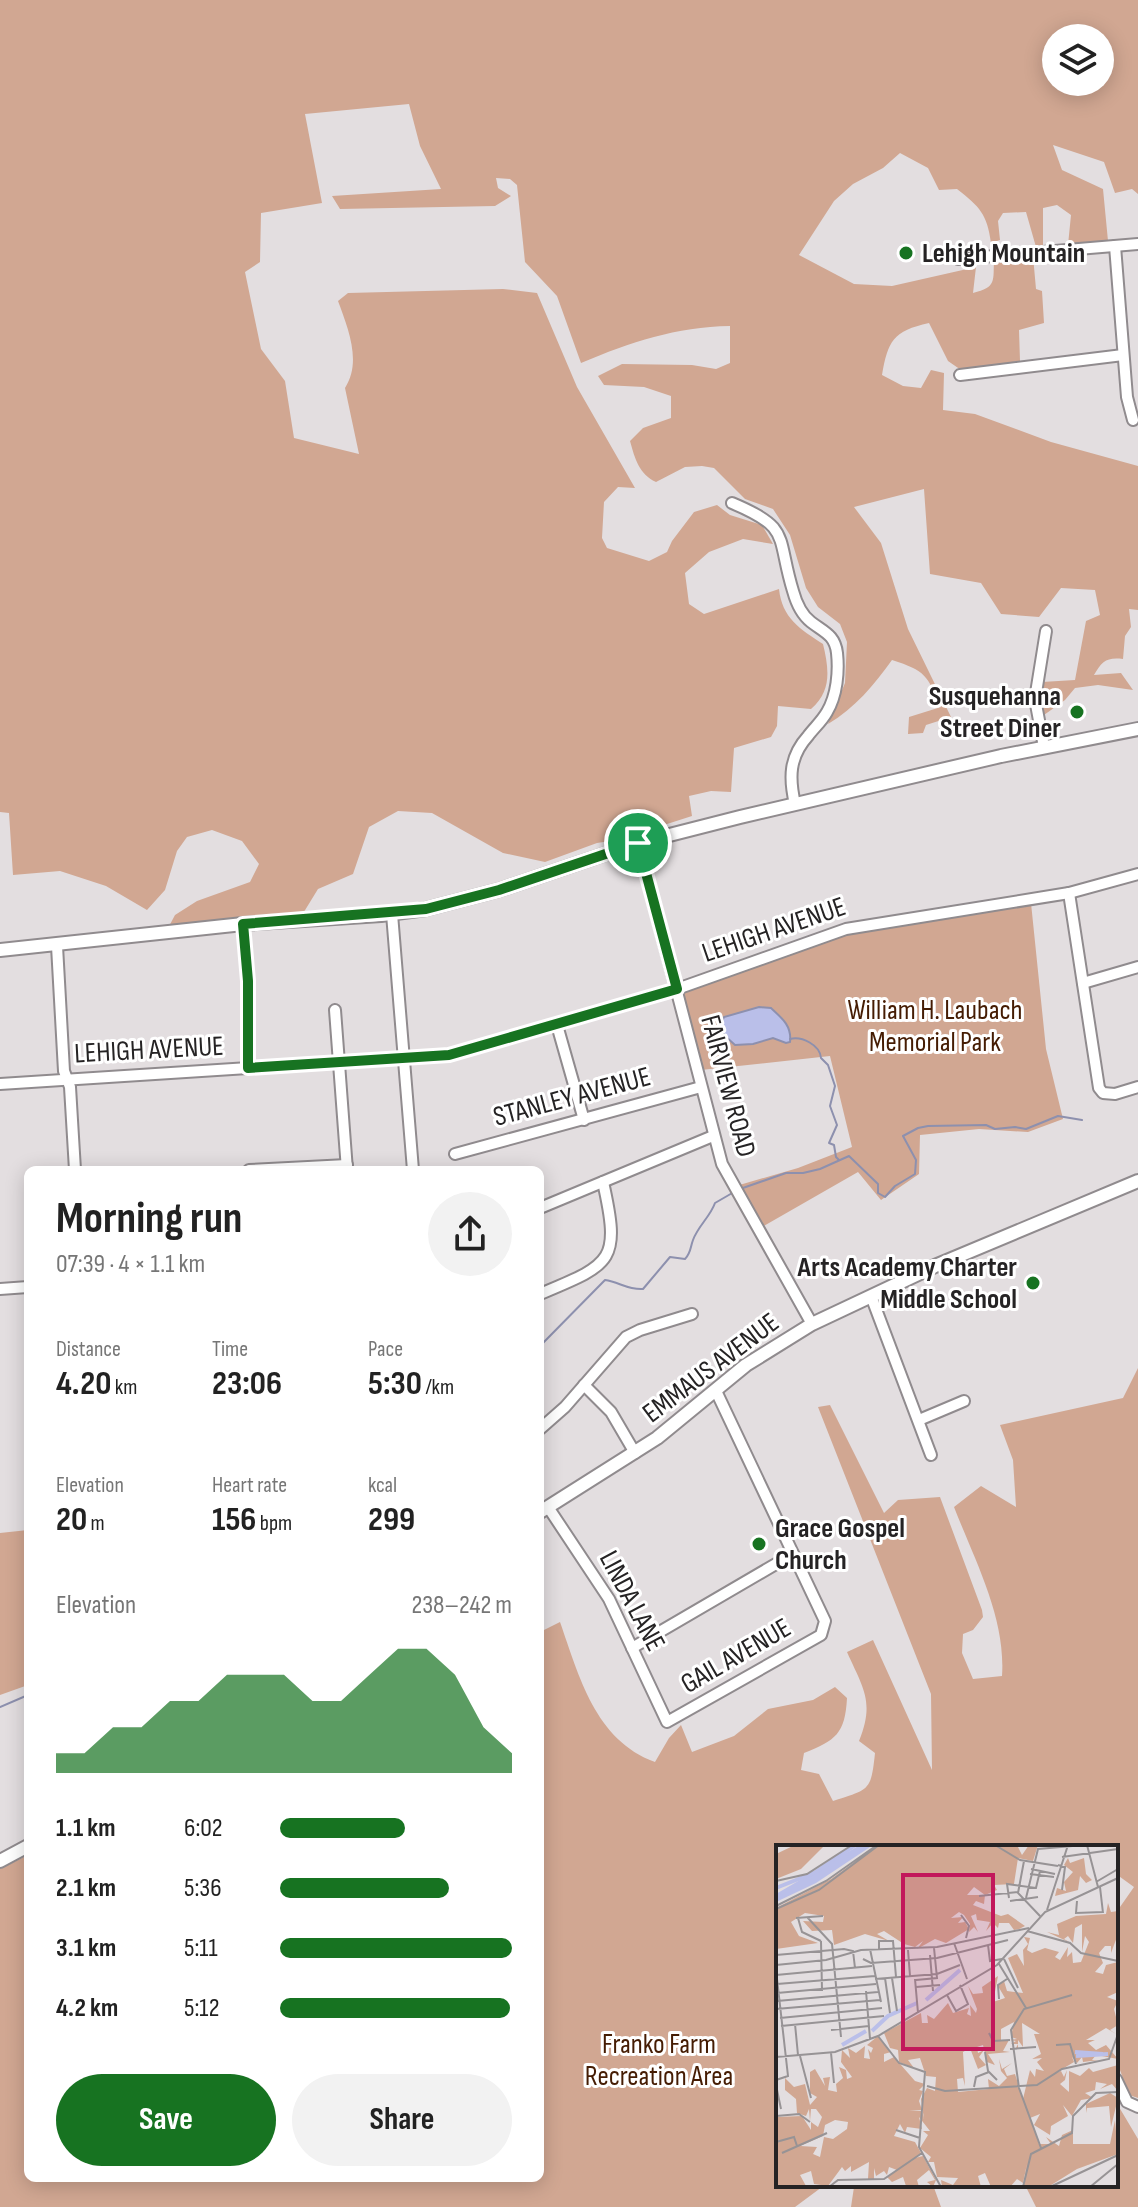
<!DOCTYPE html>
<html lang="en">
<head>
<meta charset="utf-8">
<style>
	:root { --surface:#fff; --page:#f2f2f2; --text:#222; --muted:#767676; --accent:#177321 }
	body { margin:0; font-family:"Sofia Sans Condensed",sans-serif; background:var(--page); color:var(--text); height:100vh; display:flex; flex-direction:column; font-size:30px; white-space:nowrap }
	* { box-sizing:border-box; margin:0 }
	p { font-size:26px; color:var(--muted) }
	.icon { flex:none; width:44px; height:44px; fill:none; stroke:currentColor; stroke-width:2; stroke-linecap:round; stroke-linejoin:round }
	.map { position:relative; flex:1; overflow:hidden }
	.side { position:absolute; left:24px; top:1166px; width:520px; height:1016px; display:flex; flex-direction:column; background:var(--surface); border-radius:12px; box-shadow:0 4px 20px #0003 }
	.side>* { flex:none }
	.controls { position:absolute; left:1042px; top:24px; display:grid; gap:16px }
	.controls a { display:grid; place-items:center; width:72px; height:72px; border-radius:50%; background:var(--surface); box-shadow:0 4px 20px #0003; font-size:40px }
	.pin { position:absolute; display:grid; place-items:center; width:68px; height:68px; color:#fff; margin:-34px; border:4px solid #fff; border-radius:50%; box-shadow:0 2px 8px #0007 }
	.round { display:grid; place-items:center; flex:none; width:84px; height:84px; border-radius:42px; background:var(--page) }
	.summary { display:flex; align-items:center; justify-content:space-between; height:136px; padding:0 32px }
	h1 { font-size:44px; font-weight:700; line-height:60px }
	.stats { display:grid; grid-template-columns:repeat(3,1fr); gap:12px; height:136px; padding:8px 32px }
	.stats div { display:grid; align-content:center }
	.stats b { font-size:34px; font-weight:700 }
	.stats small { font-size:22px; font-weight:400 }
	.stats p { font-size:22px }
	.chart { height:224px; padding:16px 32px }
	.chart p { display:flex; justify-content:space-between }
	.chart svg { width:100%; height:144px; margin-top:8px; fill:var(--accent); opacity:.7 }
	.primary-button { display:flex; gap:16px; margin-top:auto; padding:16px 32px }
	.primary-button a { flex:1; height:92px; border-radius:48px; background:var(--accent); color:#fff; font-size:32px; font-weight:700; line-height:92px; text-align:center }
	.primary-button a+a { background:var(--page); color:var(--text) }
	ul { padding:0 32px; list-style:none; font-size:26px }
	li { display:grid; grid-template-columns:128px 96px 1fr; align-items:center; height:60px }
	li i { height:20px; border-radius:10px; background:var(--accent) }
	.map>svg:first-child { display:block }
	.green { fill:#d1a792; fill-rule:evenodd }
	.water { fill:#babfe9; stroke:#8d90ae; stroke-width:2 }
	.lines { fill:none; stroke-linecap:round; stroke-linejoin:round }
	.stream { stroke:#8d90ae; stroke-width:2 }
	.minor-casing { stroke:#908b8e; stroke-width:14 }
	.major-casing { stroke:#908b8e; stroke-width:16 }
	.minor { stroke:#fff; stroke-width:10 }
	.major { stroke:#fff; stroke-width:12 }
	.route-casing { stroke:#fff; stroke-width:16 }
	.route { stroke:#177321; stroke-width:10 }
	.poi-dot { fill:#177321; stroke:#fff; stroke-width:3 }
	.labels { text-anchor:middle; dominant-baseline:central; stroke-width:6; stroke-linejoin:round; paint-order:stroke }
	.poi-label { font-size:28px; font-weight:bold; fill:#252324; stroke:#fff; text-anchor:start }
	.street-label { font-size:28px; fill:#252324; stroke:#fff }
	.park-label { font-size:28px; fill:#451c03; stroke:#fff }
	.inset-river { fill:none; stroke:#babfe9; stroke-width:4 }
	.inset-road { fill:none; stroke:#979395; stroke-width:2 }
	.view { fill:#c2185b; fill-opacity:0.15; stroke:#c2185b; stroke-width:4 }
	.inset-edge { fill:none; stroke:#252324; stroke-width:4 }
</style>
</head>
<body>
<div class="map">
<svg width="1138" height="2207" viewBox="0 0 1138 2207">
	<rect width="100%" height="100%" fill="#e3dee0"/>
	<g class="green">
		<path d="M0,0H1138V194L1132,189L1115,193L1104,162L1053,145L1062,170L1103,189L1108,241L1068,245L1071,215L1057,205L1043,208V247H1036L1026,212L1003,213L998,221L1000,240L991,243C987,214 980,207 957,189L939,190L928,168L900,153L883,168L853,184L834,201L799,255L854,284L892,286L976,267L973,293C997,287 993,281 994,259L1033,256L1036,289L1042,291L1044,323L1019,330L1020,361L961,370L948,361L929,323C893,331 888,341 882,375L903,386L921,388L931,370L944,373L943,410L975,414L1051,442L1138,466V610L1129,609L1131,627L1125,636L1123,659C1107,657 1102,661 1094,675L1121,673L1133,690L1098,685L1075,688L1065,700L1044,715L1042,682L1075,680L1086,621L1100,615L1095,590L1061,588L1039,617L1001,614L981,583L930,574L924,489L854,507L881,543L908,629L951,717L926,725L923,733L908,734L909,717L941,707C927,675 926,671 892,660C874,685 855,708 828,724L845,683L847,642L840,624L818,607L806,588L790,535L773,509L745,499L714,468L702,466L685,467L656,482C639,474 635,459 630,441L643,428L671,418V396L644,387L604,385L598,376L622,364L692,365L716,369L730,363V326C676,327 631,342 581,363L557,296L525,262L517,185L510,179L496,178L498,188L511,196L495,206L340,209L332,196L441,189L420,146L409,104L305,114L322,203L261,213L260,262L245,272L261,349L285,381L294,438L359,454L345,388C362,362 348,328 338,301L348,293L503,289L537,293L577,387L635,488L618,487L604,502L602,538L607,548L649,561L667,552L672,541L694,512L717,505L730,515L762,525L773,544L743,539L709,552L685,573L689,604L704,614L779,589C782,618 800,629 823,644C829,669 832,691 811,709L778,706L777,726L771,737L734,748L731,792L711,791L689,796L692,816L617,840L597,843L545,862L503,853L432,813L398,811L369,827L353,874L318,889L299,920L166,932L175,915L197,901L250,882L259,864L242,841L212,830L187,837L177,851L165,890L147,910L106,886L60,871L13,875L9,813L0,812ZM1056,38H1100V82H1056Z"/>
		<path d="M1031,903L1046,1049L1063,1119L1028,1132L979,1129L920,1135L919,1174L881,1200L858,1172L762,1227L736,1186L798,1168L852,1147L830,1056L701,1070L682,990L868,926Z"/>
		<path d="M1138,1368V2098L1129,2095L1116,2059V1930L1120,1907L1134,1887L1116,1874V1847H778V2185H933L941,2207H851L854,2187H822L795,2207H0V1869L28,1855V2178H540V1632L560,1622C579,1676 595,1740 655,1762L669,1738L681,1725L692,1752L734,1736L768,1709L813,1700L835,1687L847,1698C845,1734 836,1740 804,1753L801,1770L819,1774L833,1801C869,1789 871,1792 875,1753L859,1741C875,1702 863,1688 847,1652L873,1640L932,1770L931,1694L818,1407L830,1405L884,1513L898,1500L940,1497L982,1610L983,1617L973,1630L963,1634L962,1653L973,1679L1002,1676C1006,1618 975,1561 954,1507L981,1486L1016,1507L1013,1460L1000,1425L1123,1398Z"/>
		<path d="M28,1530V1685L0,1695V1533Z"/>
		<path d="M1116,2102L1138,2139V2207H1036L1025,2185H1116Z"/>
	</g>
	<path class="water" d="M759,1007L771,1008C782,1018 792,1026 790,1042L786,1043L773,1038L753,1044L735,1045L724,1035L721,1023L724,1017Z"/>
	<g class="lines">
		<g class="stream">
			<path d="M790,1039C802,1036 820,1045 821,1058L828,1065L835,1086L830,1106L837,1125L829,1143L834,1145L836,1157L839,1160"/>
			<path d="M740,1189L786,1173H803L820,1169L849,1156L878,1184V1193L885,1197L895,1186L915,1174L916,1160L903,1136L918,1128L928,1126L986,1125L995,1129L1015,1127L1026,1129L1058,1116L1082,1120"/>
			<path d="M540,1346L605,1280C619,1282 628,1290 643,1289L670,1257L685,1259C691,1253 690,1248 693,1240C698,1226 710,1217 715,1203L734,1192"/>
			<path d="M0,1707L28,1695"/>
		</g>
		<defs>
			<g id="minor">
				<path d="M1115,246L1127,397L1133,420"/>
				<path d="M958,259L1138,244"/>
				<path d="M960,375L1123,355"/>
				<path d="M732,503C792,528 776,536 793,591C796,602 802,615 811,622C824,632 835,635 837,653C839,672 837,695 827,712C822,721 814,728 808,736C789,757 789,778 795,804"/>
				<path d="M1044,747L1035,699L1046,631"/>
				<path d="M638,843L722,1164L812,1324"/>
				<path d="M1069,893L1099,1088L1103,1093L1115,1094L1138,1087"/>
				<path d="M392,914L413,1170"/>
				<path d="M243,924L248,981V1068"/>
				<path d="M57,946L64,1071L70,1087L75,1170"/>
				<path d="M1083,983L1138,967"/>
				<path d="M335,1010L347,1170"/>
				<path d="M557,1025L584,1120"/>
				<path d="M0,1084L449,1055L677,989L846,929L1069,893L1138,874"/>
				<path d="M455,1154L701,1087"/>
				<path d="M249,1170L347,1165"/>
				<path d="M540,1208L713,1136"/>
				<path d="M0,1289L28,1287"/>
				<path d="M540,1294C612,1264 621,1262 603,1182"/>
				<path d="M871,1296L931,1455"/>
				<path d="M584,1385L611,1412L635,1453"/>
				<path d="M919,1420L964,1401"/>
				<path d="M540,1429L565,1407L626,1337L640,1330L692,1314"/>
				<path d="M548,1507L609,1599L667,1722L821,1635L825,1621L716,1391"/>
				<path d="M632,1648L793,1554"/>
				<path d="M1116,2079L1127,2102L1138,2107"/>
			</g>
			<g id="major">
				<path d="M0,950L243,924L381,915L426,909L499,890L638,843L740,817L1001,756L1138,729"/>
				<path d="M540,1512L657,1438L746,1365L812,1324L935,1266L1138,1181"/>
				<path d="M0,1861L28,1846"/>
			</g>
		</defs>
		<use href="#minor" class="minor-casing"/>
		<use href="#major" class="major-casing"/>
		<use href="#minor" class="minor"/>
		<use href="#major" class="major"/>
	</g>
	<g class="lines">
		<defs>
			<path id="route" d="M638,843L677,989L449,1055L248,1068V981L243,924L426,909L499,890Z"/>
		</defs>
		<use href="#route" class="route-casing"/>
		<use href="#route" class="route"/>
	</g>
	<g class="poi-dot">
		<circle cx="906" cy="253" r="8"/>
		<circle cx="1077" cy="712" r="8"/>
		<circle cx="1033" cy="1283" r="8"/>
		<circle cx="759" cy="1544" r="8"/>
	</g>
	<g class="labels">
		<g class="poi-label">
			<text x="922" y="253">Lehigh Mountain</text>
			<text x="1061" y="696" text-anchor="end">Susquehanna<tspan x="1061" dy="32">Street Diner</tspan></text>
			<text x="1017" y="1267" text-anchor="end">Arts Academy Charter<tspan x="1017" dy="32">Middle School</tspan></text>
			<text x="775" y="1528">Grace Gospel<tspan x="775" dy="32">Church</tspan></text>
		</g>
		<g class="street-label">
			<text transform="translate(774 930) rotate(-19)">LEHIGH AVENUE</text>
			<text transform="translate(149 1050) rotate(-3)">LEHIGH AVENUE</text>
			<text transform="translate(728 1086) rotate(75)">FAIRVIEW ROAD</text>
			<text transform="translate(572 1097) rotate(-15)">STANLEY AVENUE</text>
			<text transform="translate(711 1368) rotate(-37)">EMMAUS AVENUE</text>
			<text transform="translate(632 1601) rotate(62)">LINDA LANE</text>
			<text transform="translate(736 1656) rotate(-30)">GAIL AVENUE</text>
		</g>
		<g class="park-label">
			<text x="935" y="1010">William H. Laubach<tspan x="935" dy="32">Memorial Park</tspan></text>
			<text x="659" y="2044">Franko Farm<tspan x="659" dy="32">Recreation Area</tspan></text>
		</g>
	</g>
	<g transform="translate(776 1845)">
		<rect width="342" height="342" fill="#e3dee0"/>
		<path d="M19,0H49L25,24L0,34V9ZM102,0H241L246,10L253,0H262L257,16L242,13L238,39L218,40L221,45L209,50L198,42L191,50H209L208,59L200,56L197,60L225,71L232,69L249,81L243,84L249,83L238,85L233,78H223L222,83L217,78L210,86L214,77L201,75L200,69L195,71L202,87L198,82L193,87L194,79L188,70L183,67L175,73L187,72L182,78L189,77L193,84L170,98L159,94L141,104L147,96L139,102L128,99L108,86L101,89L113,96L89,89L58,100L56,85L36,86L27,76L47,77L48,71L29,68L15,77L23,91L42,98L0,104V63L55,34ZM292,13L294,18L308,13L310,29L316,35L310,38L304,31L302,45L279,51L281,43L290,46L288,37L297,27L288,20ZM332,58L335,67L342,66L341,92L335,108V101H329L323,108L327,118L319,127L327,129L330,120L342,117V147L331,152L342,156L338,164L342,180L334,185L340,189L330,183L310,195H319L312,198L320,205L330,200L342,214L320,210L316,215H323L307,217L306,212L301,218L296,212L298,217L278,229L285,226L288,232L291,225L289,235L284,239L293,247V226L304,231L313,223L317,227L342,220V246L336,239L324,244L331,239L320,237L319,245L309,248L317,253L305,255L296,271L287,260L292,271L275,281L274,290L258,280L264,269L254,273L263,299H275L270,292L283,301L286,290L297,285V299H334L339,275L342,309L301,324L272,342H247L251,319L247,338L241,334L234,342H215L209,328L202,331L205,342H166L165,335L177,340L182,333L161,332L158,317H152L155,312L144,303L152,290L147,286H154L143,272L146,284L131,282L129,288L124,279L118,291L139,297L145,308L139,313L147,311L160,335L157,342L151,337L159,335L153,325L141,335L143,342L130,341L127,332L116,337L111,332L121,325L113,322L111,330L108,326L100,331L98,323V334H92L93,317L75,327V321L69,326L66,322L52,341L38,339L35,326L24,330L30,341L0,342L1,272L26,271L35,285V277L42,282L46,272L40,264H35L34,276L33,264L30,271L21,268L20,254L9,245V233L18,242L29,239L34,260L41,252L34,248V227L39,224L49,241L47,233L54,232L52,245L61,247L60,239L67,233L63,222L70,225L71,234L76,232L65,217L66,205L74,213L72,203L80,208L89,201L88,213L94,214L92,204L95,208L97,203L91,200L102,191L115,207L108,209V217L118,212L139,236L149,239L143,245L147,246L143,256L146,265L133,266H146L148,274L145,254L151,243L159,246L160,232L150,231L144,213L132,215L138,223L123,217L122,205L114,203L108,188L145,168L146,178H152L151,170L158,174L172,158L177,168L193,163L191,169L195,171L194,160L200,168L201,164L192,141L197,149L207,148L206,142L222,131L217,157L229,153L222,141L228,136L231,146L247,148L232,113L241,109L248,121L247,105L252,99L248,92L254,93L251,105L256,108L269,103L283,107L279,112L284,115L292,102L291,112L296,107L297,118L305,117L313,97L309,91L306,107V79L299,83L297,98L292,91L288,94L295,98L271,87L283,90L281,79L300,71L330,69ZM238,177L235,192L241,194L234,195L240,196L235,199H242L240,203H242V195L247,202L246,178L264,189H258L265,209L256,214L266,213L261,217L268,226L260,224L259,232L254,225L247,254L239,229L231,231L228,224L236,218L226,224L223,214L225,226L231,233L223,241L212,234L213,244L182,247L181,234L187,233L189,241L187,207L194,203L202,224L210,220L203,212L208,205L202,208L201,202L207,200L211,217L219,220L212,209L234,207L227,206L233,195L225,196V184ZM59,275L72,277L71,284L57,294L48,292L44,312L37,309L41,302L24,301L47,291L49,280ZM334,248L342,253L335,282L333,261L311,263L310,268V259Z" fill="#d1a792" fill-rule="evenodd"/>
		<path d="M84,0H97L40,38L0,57V49Z" fill="#babfe9"/>
		<path class="inset-river" d="M0,43L40,27L79,0M150,155L184,125M96,186L112,171L141,158M66,200L90,186M299,207L327,209M300,211L332,209"/>
		<path class="inset-road" d="M219,0L244,15L282,21M311,0L322,42M286,12L342,4M248,16L242,48L264,71M282,20L289,22L286,45M255,24L279,29M254,29L278,32M0,36L31,29L76,0M320,37L342,24M324,42L327,68M203,51L242,47M233,53L231,39L260,43L264,26M250,53L262,4L308,0M234,56L262,52M301,56L300,68L327,67M0,61L50,36L101,0M0,64L43,45L103,0M271,65L292,0M185,70L193,81L190,93M31,72L56,99L65,192M20,73L47,71M22,73L26,87L45,96M251,86L294,98L305,108L342,116M45,96L46,146M178,98L191,134M212,100L214,116L226,114M94,104L105,157M103,104V96H117L120,132M132,105L134,131M0,110L68,104L77,106L79,123M154,110L157,146M87,114L95,118L161,113L232,95M228,114L242,143M223,119L250,163M0,120L50,115L85,105L161,102L253,83M0,125L12,231L0,235M0,130L96,121M109,133L114,168M116,133L121,166M99,134L161,129L184,120M139,134L142,168M140,135L161,133L158,103M1,139L99,131M140,142L164,140M90,146L94,194M1,148L100,139M171,150L180,166L192,159L184,140M223,154L222,140L231,134M1,156L102,147M0,164L104,155M4,173L106,163M19,179L22,210M5,181L108,171M55,185L93,181M213,188L217,196L234,195M102,191L123,218L149,227L143,302L165,342M280,200L294,199L300,219M234,204L260,202M209,207L212,226L221,235M55,208L58,238M24,211L35,253M0,212L59,207L102,191L221,120L269,67L342,33M0,240L5,264M151,241L169,246L261,240L286,224L333,214L342,189M198,242L200,232L213,227M0,271L23,269L34,277M120,285L144,293M0,297L18,292L21,301M265,303L243,243L235,185L248,164L296,150M6,308L51,288M53,342L62,335L108,334L146,308M247,342L255,309L296,288L297,271L320,248L342,247M274,342L342,310M314,342L342,319"/>
		<path class="view" d="M127,30H217V204H127Z"/>
		<rect width="342" height="342" class="inset-edge"/>
	</g>
</svg>
<div class="controls">
<a><svg class="icon" aria-label="layers" viewBox="0 0 24 24"><path d="M12 4l9 5-9 5-9-5zM3 14l9 5 9-5"/></svg></a>
</div>
<div class="pin" style="left:638px;top:843px;background:#1e9e55"><svg class="icon" aria-label="arrive" viewBox="0 0 24 24"><path d="M6 21V4h12l-3 4 3 4H6"/></svg></div>
<section class="side">
<div class="summary"><div><h1>Morning run</h1><p>07:39 · 4 × 1.1 km</p></div><a class="round"><svg class="icon" aria-label="share" viewBox="0 0 24 24"><path d="M12 15V3M7 8l5-5 5 5M5 13v7h14v-7"/></svg></a></div>
<div class="stats">
<div><p>Distance</p><b>4.20<small> km</small></b></div>
<div><p>Time</p><b>23:06</b></div>
<div><p>Pace</p><b>5:30<small> /km</small></b></div>
</div>
<div class="stats">
<div><p>Elevation</p><b>20<small> m</small></b></div>
<div><p>Heart rate</p><b>156<small> bpm</small></b></div>
<div><p>kcal</p><b>299</b></div>
</div>
<div class="chart"><p><span>Elevation</span>238–242 m</p>
<svg viewBox="0 0 160 44" preserveAspectRatio="none"><path d="M0 44V38L10 38L20 30L30 30L40 22L50 22L60 14L70 14L80 14L90 22L100 22L110 14L120 6L130 6L140 14L150 30L160 38V44z"/></svg>
</div>
<ul>
<li><b>1.1 km</b>6:02<i style="width:54%"></i></li>
<li><b>2.1 km</b>5:36<i style="width:73%"></i></li>
<li><b>3.1 km</b>5:11<i style="width:100%"></i></li>
<li><b>4.2 km</b>5:12<i style="width:99%"></i></li>
</ul>
<div class="primary-button"><a>Save</a><a>Share</a></div>
</section>
</div>
</body>
</html>
